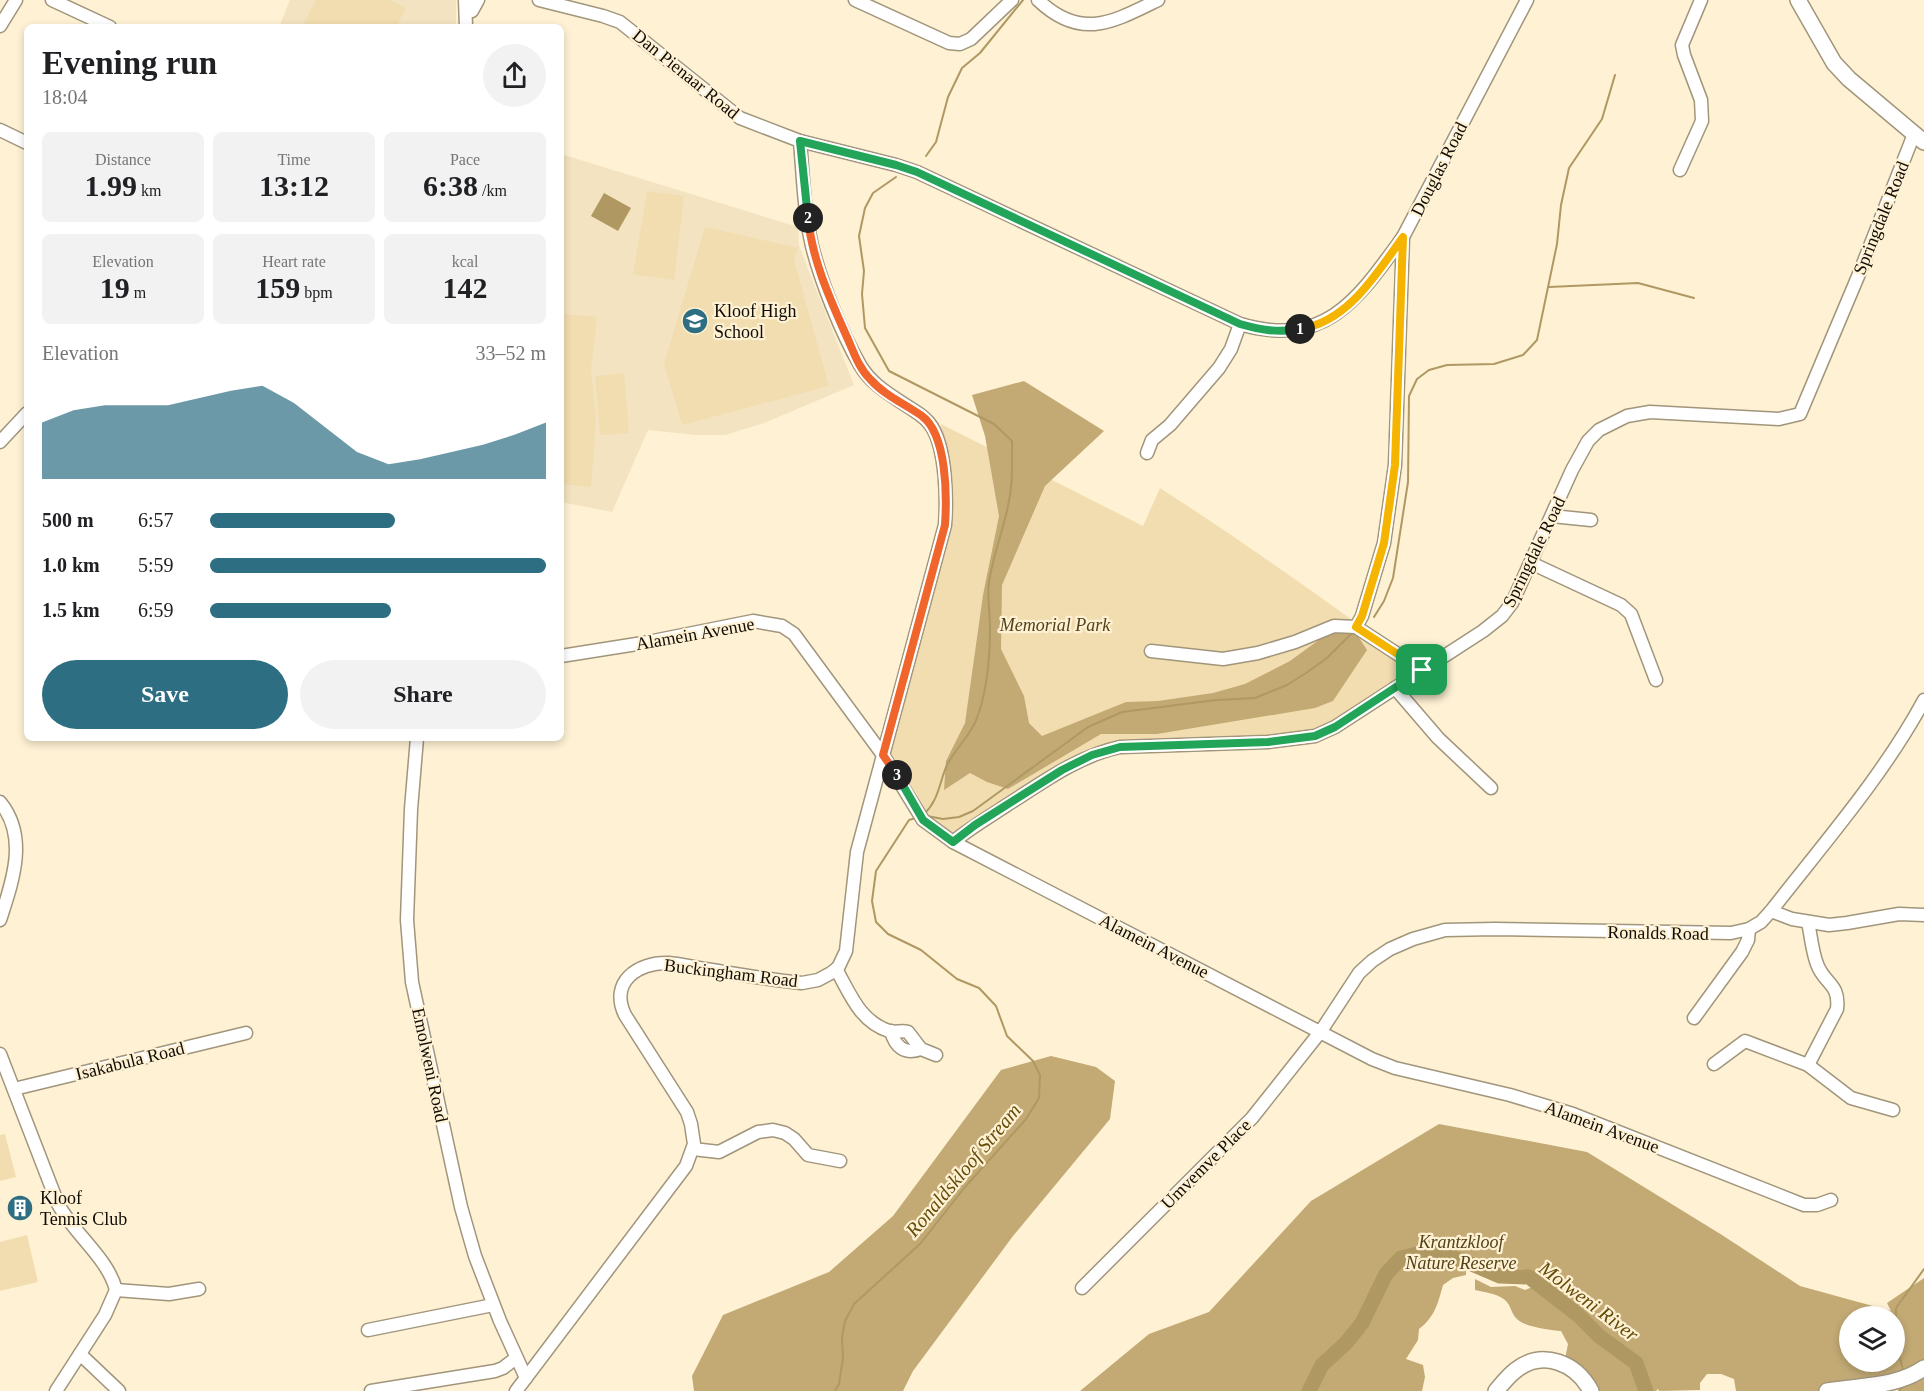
<!DOCTYPE html>
<html lang="en">
<head>
<meta charset="utf-8">
<style>
	:root { --surface:#fff; --page:#f2f2f2; --text:#202124; --muted:#757577; --accent:#2e6e82 }
	body { margin:0; font-family:Georgia,serif; background:var(--page); color:var(--text); height:100vh; display:flex; flex-direction:column; font-size:22px; white-space:nowrap }
	* { box-sizing:border-box; margin:0 }
	p { font-size:20px; color:var(--muted) }
	.icon { flex:none; width:33px; height:33px; fill:none; stroke:currentColor; stroke-width:2; stroke-linecap:round; stroke-linejoin:round }
	.map { position:relative; flex:1; overflow:hidden }
	.side { position:absolute; left:24px; top:24px; width:540px; height:717px; display:flex; flex-direction:column; background:var(--surface); border-radius:9px; box-shadow:0 3px 9px #0003 }
	.side>* { flex:none }
	.fabs { position:absolute; left:1839px; top:1306px; display:grid; gap:12px }
	.fabs a { display:grid; place-items:center; width:66px; height:66px; border-radius:50%; background:var(--surface); box-shadow:0 3px 9px #0003; font-size:30px }
	.pin { position:absolute; display:grid; place-items:center; width:51px; height:51px; color:#fff; margin:-26px; border-radius:12px; box-shadow:0 3px 9px #0006 }
	.km { position:absolute; width:30px; height:30px; margin:-15px; border-radius:50%; background:#222; color:#fff; font-size:16px; line-height:30px; text-align:center }
	.round { display:grid; place-items:center; flex:none; width:63px; height:63px; border-radius:32px; background:var(--page) }
	.head { display:flex; align-items:center; justify-content:space-between; height:102px; padding:0 18px }
	h1 { font-size:33px; font-weight:800; line-height:45px }
	.stats { display:grid; grid-template-columns:repeat(3,1fr); gap:9px; height:102px; padding:6px 18px }
	.stats div { display:grid; align-content:center; border-radius:9px; background:var(--page); text-align:center }
	.stats b { font-size:30px; font-weight:800 }
	.stats small { font-size:16px; font-weight:400 }
	.stats p { font-size:16px }
	.chart { height:168px; padding:12px 18px }
	.chart p { display:flex; justify-content:space-between }
	.chart svg { width:100%; height:108px; margin-top:6px; fill:var(--accent); opacity:.7 }
	.primary-button { display:flex; gap:12px; margin-top:auto; padding:12px 18px }
	.primary-button a { flex:1; height:69px; border-radius:36px; background:var(--accent); color:#fff; font-size:24px; font-weight:800; line-height:69px; text-align:center }
	.primary-button a+a { background:var(--page); color:var(--text) }
	ul { padding:0 18px; list-style:none; font-size:20px }
	li { display:grid; grid-template-columns:96px 72px 1fr; align-items:center; height:45px }
	li i { height:15px; border-radius:8px; background:var(--accent) }
	.map>svg:first-child { display:block }
	.built { fill:#f3e3c0 }
	.green { fill:#f2ddb0 }
	.forest { fill:#c3aa75; fill-rule:evenodd }
	.water { fill:#af9862 }
	.lines { fill:none; stroke-linecap:round; stroke-linejoin:round }
	.stream { stroke:#af9862; stroke-width:2 }
	.river { stroke:#af9862; stroke-width:15 }
	.minor-casing { stroke:#a1957b; stroke-width:15 }
	.major-casing { stroke:#a1957b; stroke-width:18 }
	.minor { stroke:#fff; stroke-width:12 }
	.major { stroke:#fff; stroke-width:15 }
	.split-1-casing { stroke:#fff; stroke-width:12 }
	.split-2-casing { stroke:#fff; stroke-width:12 }
	.split-3-casing { stroke:#fff; stroke-width:12 }
	.split-4-casing { stroke:#fff; stroke-width:12 }
	.split-1 { stroke:#f5b400; stroke-width:8 }
	.split-2 { stroke:#22a559; stroke-width:8 }
	.split-3 { stroke:#f0652b; stroke-width:8 }
	.split-4 { stroke:#22a559; stroke-width:8 }
	.labels { text-anchor:middle; dominant-baseline:central; stroke-width:4.5; stroke-linejoin:round; paint-order:stroke }
	.street-label { font-size:18px; fill:#110c04; stroke:#fef1d4 }
	.poi-label { font-size:18px; fill:#110c04; stroke:#fef1d4; text-anchor:start }
	.park-label { font-size:18px; font-style:italic; fill:#534217; stroke:#fef1d4 }
	.water-label { font-size:20px; font-style:italic; fill:#654c07; stroke:#fef1d4 }
</style>
</head>
<body>
<div class="map">
<svg width="1924" height="1391" viewBox="0 0 1924 1391">
	<rect width="100%" height="100%" fill="#fef1d4"/>
	<g class="built">
		<path d="M290,0H456V27H279Z"/>
		<path d="M561,154L798,227L799,245L808,269L854,385L764,423L725,435H696L648,430L612,512L561,502Z"/>
	</g>
	<g class="green">
		<path d="M316,0H390L406,8L396,27H302Z"/>
		<path d="M647,191L684,196L674,280L633,274Z"/>
		<path d="M705,227L798,248L794,260L829,386L682,425L664,364Z"/>
		<path d="M561,314L597,317L591,370L596,422L591,487L561,484Z"/>
		<path d="M624,373L629,433L600,435L595,376Z"/>
		<path d="M941,424L1143,526L1160,488C1248,545 1333,605 1417,668L1318,733L1100,745L961,833L949,836L940,835L887,754L951,511Z"/>
		<path d="M5,1134L16,1177L0,1181V1135Z"/>
		<path d="M27,1235L38,1282L0,1291V1242Z"/>
	</g>
	<g class="forest">
		<path d="M1024,381L1104,431L1045,486L1002,585L1001,649L1024,696L1029,723L1042,736L1126,702L1158,701L1213,693L1245,684L1290,661L1334,629L1354,630L1367,650L1333,701L1315,708L1157,734H1101L1008,789L987,782L970,773L944,790L946,761L965,723L983,595L999,516L985,436L972,395Z"/>
		<path d="M1051,1056L1096,1067L1115,1081L1110,1119L1013,1236L913,1371L903,1391H694L692,1376L723,1315L829,1272L893,1216L1001,1070Z"/>
		<path d="M1439,1124L1587,1152L1722,1235L1800,1286L1891,1311L1887,1303L1924,1278V1391H1898L1901,1384L1864,1391H1736L1734,1379L1721,1374H1707L1700,1383V1390L1659,1391L1658,1389L1656,1391H1591L1564,1364L1568,1344L1561,1331C1550,1330 1523,1327 1516,1318C1513,1315 1511,1309 1509,1305C1503,1294 1487,1293 1475,1290V1279L1491,1287L1515,1286L1525,1290L1535,1286V1279L1533,1271L1504,1267L1466,1254V1275L1453,1278L1443,1285C1438,1303 1435,1317 1419,1329L1418,1340L1406,1359L1423,1365L1425,1377L1422,1391H1080L1149,1334L1209,1312L1311,1201ZM1850,1317H1894V1362H1850Z"/>
	</g>
	<path class="water" d="M604,193L631,208L618,231L591,216Z"/>
	<g class="lines">
		<g class="stream">
			<path d="M926,156L936,142L948,97L962,68L980,53L1023,0"/>
			<path d="M896,177L873,193L865,208L859,236L864,271L862,294L865,328L889,371L994,424L1012,441C1012,463 1013,484 1008,506C1003,531 993,555 989,582C987,596 990,613 990,628C990,657 987,691 977,718C971,735 955,749 947,765C939,783 939,800 924,814"/>
			<path d="M1549,287L1638,283L1694,298"/>
			<path d="M1374,617L1384,601L1393,578L1408,482L1409,396L1417,379L1429,370L1447,365L1494,364L1523,355L1537,340L1557,244L1561,205L1569,168L1602,119L1615,75"/>
			<path d="M927,816L943,819L959,817L973,811L1088,727L1122,712L1216,700L1255,698L1287,685L1306,673L1327,658L1352,633"/>
			<path d="M1903,1370L1895,1338L1896,1308L1924,1269"/>
			<path d="M835,1391L839,1384L843,1358L842,1337L845,1321L854,1304L920,1244L965,1187L1026,1119L1039,1098L1040,1075L1033,1061L1007,1036L996,1006L979,988L957,979L921,950L888,934L876,922L872,901L876,871L909,820L916,818"/>
			<path d="M1899,1391L1903,1386"/>
		</g>
		<path class="river" d="M1309,1391L1322,1365L1346,1343L1362,1323L1386,1274L1401,1258L1417,1254L1435,1253L1467,1262L1500,1276L1529,1277L1578,1315L1599,1336L1636,1363L1646,1391"/>
		<defs>
			<g id="minor">
				<path d="M52,0L110,27"/>
				<path d="M465,0L466,27"/>
				<path d="M539,0L603,16L620,22L740,118L800,141L896,165L917,172L1240,324C1326,349 1358,299 1403,237"/>
				<path d="M855,0L949,43L960,44L971,39L1012,0"/>
				<path d="M1038,0C1081,41 1113,22 1158,0"/>
				<path d="M472,11L478,0"/>
				<path d="M0,26L16,0"/>
				<path d="M0,130L27,143"/>
				<path d="M1680,170L1702,121L1701,100L1684,55L1682,45L1701,0"/>
				<path d="M0,442L27,413"/>
				<path d="M1147,453L1152,440L1170,425L1219,368L1231,349L1240,324"/>
				<path d="M1552,516L1591,520"/>
				<path d="M1531,563L1621,605L1631,614L1656,680"/>
				<path d="M1151,651L1223,659L1258,653L1295,642L1334,626L1356,627"/>
				<path d="M561,656L643,643L753,621L782,626L794,634L883,755L923,820L953,842L1372,1059L1395,1068L1510,1095L1573,1114L1804,1205H1817L1831,1200"/>
				<path d="M1422,670L1356,627L1362,616L1384,543L1395,465L1403,237L1527,0"/>
				<path d="M1395,688L1438,738L1491,788"/>
				<path d="M417,738L411,809L407,920L412,982L461,1207L475,1256L500,1321L526,1378"/>
				<path d="M0,802C29,837 12,883 0,920"/>
				<path d="M953,842C970,828 989,817 1007,805C1043,782 1078,756 1120,747L1268,742L1315,736L1335,727L1483,631L1502,616L1512,603L1572,470L1588,441L1599,430L1627,416L1650,412L1779,419L1800,414L1859,274L1914,134"/>
				<path d="M1771,911L1792,919L1829,925L1847,923L1899,914L1924,915"/>
				<path d="M836,969C850,993 859,1021 889,1031C896,1033 901,1030 908,1032L921,1049L936,1055"/>
				<path d="M1694,1018L1742,952L1748,940L1749,929"/>
				<path d="M891,1031C895,1047 905,1055 921,1049"/>
				<path d="M0,1054L58,1204C74,1234 108,1258 116,1290L105,1315L56,1391"/>
				<path d="M1714,1064L1745,1041L1808,1065L1851,1098L1893,1110"/>
				<path d="M1808,1065L1837,1009C1840,983 1824,984 1817,964C1812,951 1811,936 1808,922"/>
				<path d="M14,1089L246,1033"/>
				<path d="M693,1149L719,1152L758,1132L773,1130L785,1133L794,1139L808,1155L840,1161"/>
				<path d="M1082,1288L1252,1118L1321,1031L1359,973L1372,961L1390,949L1413,939L1445,930L1495,929L1731,933L1749,929L1761,922L1771,911C1824,843 1883,776 1924,700"/>
				<path d="M116,1290L169,1294L199,1289"/>
				<path d="M368,1330L493,1305"/>
				<path d="M80,1354L119,1391"/>
				<path d="M371,1391L495,1371L503,1368L516,1358"/>
				<path d="M516,1391L686,1166L694,1144L691,1124L687,1112L625,1015C609,982 638,962 668,963C680,964 693,967 705,969C738,974 770,980 802,983L818,980L831,973L838,968L846,951L857,852L945,525C947,498 946,450 932,427C926,417 916,412 907,406C889,394 871,384 860,365C841,332 821,282 812,246C804,212 803,176 800,141"/>
			</g>
			<g id="major">
				<path d="M1798,0L1834,63L1849,79L1924,142"/>
				<path d="M1496,1391C1502,1384 1508,1376 1516,1370C1543,1349 1576,1363 1591,1391"/>
				<path d="M1827,1391C1860,1385 1895,1388 1924,1368"/>
			</g>
		</defs>
		<use href="#minor" class="minor-casing"/>
		<use href="#major" class="major-casing"/>
		<use href="#minor" class="minor"/>
		<use href="#major" class="major"/>
	</g>
	<g class="lines">
		<defs>
			<path id="split-1" d="M1300,329C1348,322 1377,273 1403,237L1395,465L1384,543L1362,616L1356,627L1422,670"/>
			<path id="split-2" d="M808,218L800,141L896,165L917,172L1240,324C1261,330 1278,333 1300,329"/>
			<path id="split-3" d="M808,218C812,259 829,297 846,335C853,350 858,367 870,379C884,395 905,404 922,416C947,435 947,496 945,525L883,755L897,775"/>
			<path id="split-4" d="M897,775L923,820L953,842L975,825L1062,770L1092,755L1120,747L1268,742L1315,736L1335,727L1422,670"/>
		</defs>
		<use href="#split-1" class="split-1-casing"/>
		<use href="#split-2" class="split-2-casing"/>
		<use href="#split-3" class="split-3-casing"/>
		<use href="#split-4" class="split-4-casing"/>
		<use href="#split-1" class="split-1"/>
		<use href="#split-2" class="split-2"/>
		<use href="#split-3" class="split-3"/>
		<use href="#split-4" class="split-4"/>
	</g>
	<defs>
		<symbol id="school-disc" viewBox="-11 -11 22 22"><circle r="9.5" fill="#2e6e82" stroke="#fef1d4"/><path d="M0-5L7-2L0 1L-7-2ZM-4 1L0 2.5L4 1V4Q0 6-4 4Z" fill="#fff"/></symbol>
		<symbol id="building-disc" viewBox="-11 -11 22 22"><circle r="9.5" fill="#2e6e82" stroke="#fef1d4"/><path d="M-4-6H4V6H1V3H-1V6H-4ZM-2.5-4.3h1.7v1.8h-1.7ZM.8-4.3h1.7v1.8H.8ZM-2.5-1h1.7V.8h-1.7ZM.8-1h1.7V.8H.8Z" fill="#fff"/></symbol>
	</defs>
	<g fill-rule="evenodd">
		<use href="#school-disc" x="680" y="306" width="30" height="30"/>
		<use href="#building-disc" x="5" y="1193" width="30" height="30"/>
	</g>
	<g class="labels">
		<g class="street-label">
			<text transform="translate(686 74) rotate(39)">Dan Pienaar Road</text>
			<text transform="translate(1439 169) rotate(-63)">Douglas Road</text>
			<text transform="translate(1881 218) rotate(-68)">Springdale Road</text>
			<text transform="translate(1534 552) rotate(-64)">Springdale Road</text>
			<text transform="translate(695 634) rotate(-10)">Alamein Avenue</text>
			<text transform="translate(1658 933) rotate(1)">Ronalds Road</text>
			<text transform="translate(1154 946) rotate(27)">Alamein Avenue</text>
			<text transform="translate(731 973) rotate(7)">Buckingham Road</text>
			<text transform="translate(130 1061) rotate(-14)">Isakabula Road</text>
			<text transform="translate(430 1065) rotate(78)">Emolweni Road</text>
			<text transform="translate(1602 1127) rotate(20)">Alamein Avenue</text>
			<text transform="translate(1206 1164) rotate(-45)">Umvemve Place</text>
		</g>
		<g class="poi-label">
			<text x="714" y="311">Kloof High<tspan x="714" dy="21">School</tspan></text>
			<text x="40" y="1198">Kloof<tspan x="40" dy="21">Tennis Club</tspan></text>
		</g>
		<g class="park-label">
			<text x="1055" y="625">Memorial Park</text>
			<text x="1461" y="1242">Krantzkloof<tspan x="1461" dy="21">Nature Reserve</tspan></text>
		</g>
		<g class="water-label">
			<text transform="translate(963 1170) rotate(-50)">Ronaldskloof Stream</text>
			<text transform="translate(1589 1301) rotate(37)">Molweni River</text>
		</g>
	</g>
</svg>
<div class="fabs">
<a><svg class="icon" aria-label="layers" viewBox="0 0 24 24"><path d="M12 4l9 5-9 5-9-5zM3 14l9 5 9-5"/></svg></a>
</div>
<div class="pin" style="left:1422px;top:670px;background:#1e9e55"><svg class="icon" aria-label="arrive" viewBox="0 0 24 24"><path d="M6 21V4h12l-3 4 3 4H6"/></svg></div>
<b class="km" style="left:1300px;top:329px">1</b>
<b class="km" style="left:808px;top:218px">2</b>
<b class="km" style="left:897px;top:775px">3</b>
<section class="side">
<div class="head"><div><h1>Evening run</h1><p>18:04</p></div><a class="round"><svg class="icon" aria-label="share" viewBox="0 0 24 24"><path d="M12 15V3M7 8l5-5 5 5M5 13v7h14v-7"/></svg></a></div>
<div class="stats">
<div><p>Distance</p><b>1.99<small> km</small></b></div>
<div><p>Time</p><b>13:12</b></div>
<div><p>Pace</p><b>6:38<small> /km</small></b></div>
</div>
<div class="stats">
<div><p>Elevation</p><b>19<small> m</small></b></div>
<div><p>Heart rate</p><b>159<small> bpm</small></b></div>
<div><p>kcal</p><b>142</b></div>
</div>
<div class="chart"><p><span>Elevation</span>33–52 m</p>
<svg viewBox="0 0 160 44" preserveAspectRatio="none"><path d="M0 44V21L10 16L20 14L30 14L40 14L50 11L60 8L70 6L80 13L90 23L100 33L110 38L120 36L130 33L140 30L150 26L160 21V44z"/></svg>
</div>
<ul>
<li><b>500 m</b>6:57<i style="width:55%"></i></li>
<li><b>1.0 km</b>5:59<i style="width:100%"></i></li>
<li><b>1.5 km</b>6:59<i style="width:54%"></i></li>
</ul>
<div class="primary-button"><a>Save</a><a>Share</a></div>
</section>
</div>
</body>
</html>
